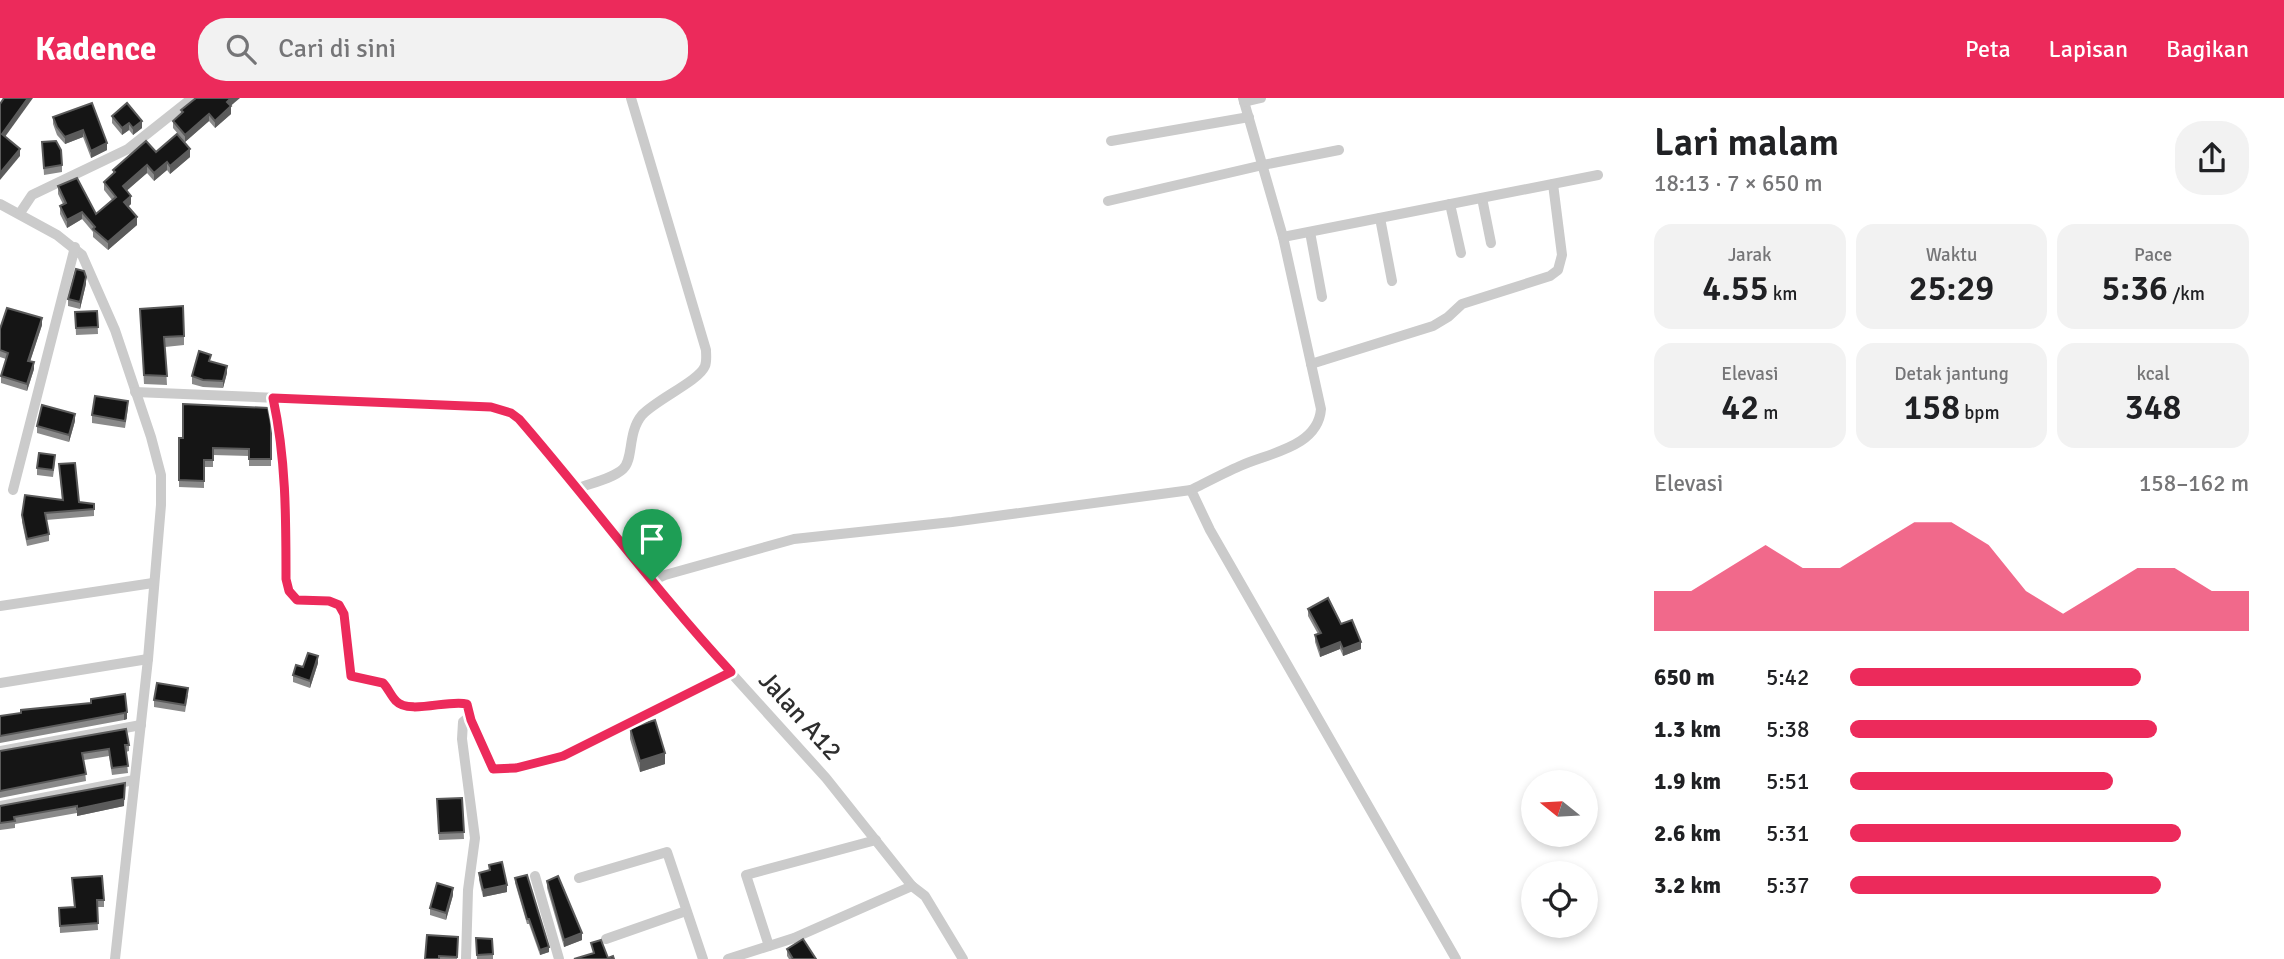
<!DOCTYPE html>
<html lang="id">
<head>
<meta charset="utf-8">
<style>
	:root { --surface:#fff; --page:#f2f2f2; --text:#202124; --muted:#757577; --accent:#ec2a5b }
	body { margin:0; font-family:Signika,sans-serif; background:var(--page); color:var(--text); height:100vh; display:flex; flex-direction:column; font-size:26px; white-space:nowrap }
	* { box-sizing:border-box; margin:0 }
	p { font-size:23px; color:var(--muted) }
	.icon { flex:none; width:38px; height:38px; fill:none; stroke:currentColor; stroke-width:2; stroke-linecap:round; stroke-linejoin:round }
	.map { position:relative; flex:1; overflow:hidden }
	.panel { display:flex; flex-direction:column; background:var(--surface); width:665px }
	.panel>* { flex:none }
	.needle { width:46px; rotate:288deg }
	.fabs { position:absolute; left:1521px; top:672px; display:grid; gap:14px }
	.fabs a { display:grid; place-items:center; width:77px; height:77px; border-radius:50%; background:var(--surface); box-shadow:0 4px 10px #0003; font-size:35px }
	.pin { position:absolute; display:grid; place-items:center; width:60px; height:60px; color:#fff; margin:-72px -30px; border-radius:50% 50% 50% 0; rotate:-45deg; box-shadow:0 0 7px #0007 }
	.pin .icon { rotate:45deg }
	.round { display:grid; place-items:center; flex:none; width:74px; height:74px; border-radius:28px; background:var(--page) }
	.head { display:flex; align-items:center; justify-content:space-between; height:119px; padding:0 35px }
	h1 { font-size:38px; font-weight:600; line-height:52px }
	.stats { display:grid; grid-template-columns:repeat(3,1fr); gap:10px; height:119px; padding:7px 35px }
	.stats div { display:grid; align-content:center; border-radius:18px; background:var(--page); text-align:center }
	.stats b { font-size:35px; font-weight:600 }
	.stats small { font-size:19px; font-weight:400 }
	.stats p { font-size:19px }
	.chart { height:196px; padding:14px 35px }
	.chart p { display:flex; justify-content:space-between }
	.chart svg { width:100%; height:126px; margin-top:7px; fill:var(--accent); opacity:.7 }
	ul { padding:0 35px; list-style:none; font-size:23px }
	li { display:grid; grid-template-columns:112px 84px 1fr; align-items:center; height:52px }
	li i { height:18px; border-radius:9px; background:var(--accent) }
	header { display:flex; align-items:center; gap:42px; box-sizing:border-box; height:98px; padding:0 35px; background:var(--accent); color:#fff }
	header strong { font-size:33px }
	nav { display:flex; gap:38px; margin-inline-start:auto; font-size:24px }
	.search { width:490px; height:63px; background:var(--page); display:flex; align-items:center; gap:18px; box-sizing:border-box; padding:0 24px; border-radius:28px; color:var(--muted); font-size:26px }
	main { display:flex; flex:1; min-height:0 }
	.map>svg:first-child { display:block }
	.lines { fill:none; stroke-linecap:round; stroke-linejoin:round }
	.street { stroke:#cbcbcb; stroke-width:10 }
	.wall { fill:#8a8a8a }
	.shaded-wall { fill:#5b5b5b }
	.building { fill:#151515; stroke:#5b5b5b; stroke-width:2 }
	.route-casing { stroke:#fff; stroke-width:14 }
	.route { stroke:#ec2a5b; stroke-width:9 }
	.labels { text-anchor:middle; dominant-baseline:central; stroke-width:7; stroke-linejoin:round; paint-order:stroke }
	.street-label { font-size:26px; fill:#2e2e2e; stroke:#fff }
</style>
</head>
<body>
<header>
<strong>Kadence</strong>
<div class="search"><svg class="icon" aria-label="search" viewBox="0 0 24 24"><circle cx="10" cy="10" r="6"/><path d="M15 15l6 6"/></svg>Cari di sini</div>
<nav><a>Peta</a><a>Lapisan</a><a>Bagikan</a></nav>
</header>
<main>
<div class="map">
<svg width="1619" height="861" viewBox="0 0 1619 861">
	<rect width="100%" height="100%" fill="#fff"/>
	<g class="lines">
		<g class="street">
			<path d="M1243,0L1283,139L1321,311C1318,349 1269,355 1240,368C1224,375 1207,384 1191,392L1210,432L1456,861"/>
			<path d="M1244,4L1261,0"/>
			<path d="M1111,43L1249,19"/>
			<path d="M1482,100L1491,145"/>
			<path d="M1108,103L1263,67L1339,52"/>
			<path d="M0,106L57,137L82,157L115,232L151,339L161,377V407L148,561L115,861"/>
			<path d="M1450,106L1461,155"/>
			<path d="M20,115L32,97L128,51L191,1"/>
			<path d="M1380,120L1392,183"/>
			<path d="M1310,134L1322,199"/>
			<path d="M1283,139L1598,77"/>
			<path d="M1311,266L1433,228L1448,219L1462,206L1550,178L1558,172L1562,157L1553,86"/>
			<path d="M135,294L491,309L511,315L519,321L704,545L826,680L912,788L925,798L963,861"/>
			<path d="M273,300C286,360 286,419 286,481L289,493L297,502C312,504 326,502 339,507L344,516L351,578L383,585C388,590 391,598 396,603C409,617 449,601 467,606L471,622L493,671L516,670L563,658L731,574"/>
			<path d="M578,390C591,385 612,381 623,371C634,361 627,335 642,317C657,301 699,283 705,268C707,263 706,257 706,252L631,0"/>
			<path d="M13,392L75,149"/>
			<path d="M652,483L665,477L794,441L952,424L1191,392"/>
			<path d="M0,508L153,485"/>
			<path d="M0,585L148,561"/>
			<path d="M0,653L141,627"/>
			<path d="M0,708L134,682"/>
			<path d="M535,778L559,861"/>
			<path d="M579,780L667,754L703,861"/>
			<path d="M606,841L686,813"/>
			<path d="M769,848L746,777L876,742"/>
			<path d="M466,861L468,792L475,740L462,641L463,624L468,620L471,622"/>
			<path d="M728,861L794,840L912,788"/>
		</g>
	</g>
	<g class="wall">
		<path d="M92,5L107,52L91,60L83,39L65,46L57,37L53,26V19Z"/>
		<path d="M230,8L231,16L215,30L209,23L185,44L173,30V23L181,16V12Z"/>
		<path d="M112,18L142,30L133,37L129,32L122,37L112,25Z"/>
		<path d="M42,44L62,67V74L44,77Z"/>
		<path d="M156,54L190,59L170,76L167,72L154,83L147,75L127,92L131,106L128,109L137,127L108,152L93,139V134L82,121L67,130L60,116V108L63,106L58,96V88L96,116L112,102L104,92V84L113,76V72Z"/>
		<path d="M86,186L80,211L68,208V201Z"/>
		<path d="M140,211L184,238V247L165,249L167,287L144,286Z"/>
		<path d="M97,213L98,236L76,237L75,214Z"/>
		<path d="M42,227L30,263L34,271L27,293L1,285V278L6,261L0,259V231Z"/>
		<path d="M211,263L227,275L223,290L203,289L192,286V278Z"/>
		<path d="M128,310L125,330L92,325V317Z"/>
		<path d="M75,323L69,344L37,335V328Z"/>
		<path d="M271,326V368H249V358L213,357V369H204V390L179,389V340Z"/>
		<path d="M55,364L53,379L37,377V370Z"/>
		<path d="M59,366L79,404L94,406V418L46,422L49,436V443L27,448L22,424V417L62,402Z"/>
		<path d="M1308,511L1341,526L1361,551L1343,558L1340,551L1320,559L1315,544V537L1318,536L1308,518Z"/>
		<path d="M318,565L310,590L293,584V577L303,569Z"/>
		<path d="M125,596L127,621L124,622L0,645V618L91,605Z"/>
		<path d="M188,597L185,614L154,609V602Z"/>
		<path d="M630,630L665,666L640,674L630,641Z"/>
		<path d="M129,647V653L126,654L128,675L112,677L109,658L84,662L86,683L0,700V653Z"/>
		<path d="M462,700L464,741L439,742L437,701Z"/>
		<path d="M0,708H124L77,718V715L15,726V730L0,732Z"/>
		<path d="M489,767L507,794L483,799L479,782V775L489,772Z"/>
		<path d="M72,780L104,802V809H97L98,832L60,835L59,810L74,809Z"/>
		<path d="M515,780L549,854L540,857L529,826H527L515,785Z"/>
		<path d="M547,783L582,842L564,849L547,790Z"/>
		<path d="M453,797L446,822L430,817V810Z"/>
		<path d="M458,839L457,861H425Z"/>
		<path d="M476,840L493,856V861H477Z"/>
		<path d="M787,851L816,861H789L787,858Z"/>
	</g>
	<g class="shaded-wall">
		<path d="M28,0H33L2,43V36Z"/>
		<path d="M231,0H240L227,11V4Z"/>
		<path d="M231,8V16L215,30V23Z"/>
		<path d="M209,16V23L185,44V37Z"/>
		<path d="M142,23V30L133,37V30Z"/>
		<path d="M129,25V32L122,37V30Z"/>
		<path d="M83,32V39L65,46V39Z"/>
		<path d="M107,45V52L91,60V53Z"/>
		<path d="M20,51V58L0,82V75Z"/>
		<path d="M190,51V59L170,76V68Z"/>
		<path d="M167,64V72L154,83V75Z"/>
		<path d="M147,67V75L123,96V88Z"/>
		<path d="M131,98V106L124,112V104Z"/>
		<path d="M82,114V121L67,130V122Z"/>
		<path d="M137,119V127L108,152V144Z"/>
		<path d="M86,179V186L80,211V204Z"/>
		<path d="M42,220V227L28,270V263Z"/>
		<path d="M34,264V271L27,293V286Z"/>
		<path d="M227,268V275L223,290V283Z"/>
		<path d="M75,316V323L69,344V337Z"/>
		<path d="M1340,544V551L1320,559V552Z"/>
		<path d="M1361,544V551L1343,558V551Z"/>
		<path d="M318,558V565L310,590V583Z"/>
		<path d="M127,614V621L124,622V615Z"/>
		<path d="M665,655V666L640,674V663Z"/>
		<path d="M125,685L124,708L77,718V711Z"/>
		<path d="M507,787V794L483,799V792Z"/>
		<path d="M453,790V797L446,822V815Z"/>
		<path d="M582,835V842L564,849V842Z"/>
		<path d="M549,849V854L540,857V852Z"/>
	</g>
	<g class="building">
		<path d="M4,0H28L2,36L20,51L0,75V6Z"/>
		<path d="M196,0H231L227,4L231,8L215,23L209,16L185,37L173,23L183,14L181,12Z"/>
		<path d="M92,5L107,45L91,53L83,32L65,39L57,29L53,19Z"/>
		<path d="M127,5L142,23L133,30L129,25L122,30L112,18Z"/>
		<path d="M177,36L190,51L170,68L167,64L154,75L147,67L123,88L131,98L124,104L137,119L108,144L93,131L95,129L82,114L67,122L60,108L66,105L58,88L77,80L96,116L116,99L104,84L115,74L113,72L146,43L156,54Z"/>
		<path d="M56,43L61,52L62,67L44,70L42,44Z"/>
		<path d="M76,171L84,173L86,179L80,204L68,201Z"/>
		<path d="M183,208L184,238L164,239L167,278L144,277L140,211Z"/>
		<path d="M7,210L42,220L28,263L34,264L27,286L1,278L8,255L0,252V231Z"/>
		<path d="M97,213L98,229L76,230L75,214Z"/>
		<path d="M199,253L211,257L209,263L227,268L223,283L203,282L192,278Z"/>
		<path d="M95,298L128,303L125,323L92,317Z"/>
		<path d="M183,306L268,310L271,326V361H249V351L213,350V362H204V383L179,382V340H183Z"/>
		<path d="M42,307L75,316L69,337L37,328Z"/>
		<path d="M39,355L55,357L53,372L37,370Z"/>
		<path d="M75,365L79,404L94,406V411L45,415L49,436L27,441L22,417L25,397L63,402L59,366Z"/>
		<path d="M1328,500L1341,526L1352,522L1361,544L1343,551L1340,544L1320,552L1315,537L1321,535L1308,511Z"/>
		<path d="M308,555L318,558L310,583L293,577L296,567L303,569Z"/>
		<path d="M157,585L188,590L185,607L154,602Z"/>
		<path d="M125,596L127,614L124,615L0,638V618L21,615V612L91,605V601Z"/>
		<path d="M655,622L665,655L640,663L630,630Z"/>
		<path d="M126,631L129,647H125L128,668L112,670L109,651L82,655L86,676L0,693V653Z"/>
		<path d="M125,685L124,701L77,711V708L14,719L15,723L0,725V708Z"/>
		<path d="M462,700L464,734L439,735L437,701Z"/>
		<path d="M502,764L507,787L483,792L479,775L490,772L489,767Z"/>
		<path d="M527,777L549,849L540,852L529,821H527L515,780Z"/>
		<path d="M102,778L104,802H97L98,825L60,828L59,810L75,809L72,780Z"/>
		<path d="M558,778L582,835L564,842L547,783Z"/>
		<path d="M437,785L453,790L446,815L430,810Z"/>
		<path d="M427,837L458,839L457,859L439,858V861H425Z"/>
		<path d="M476,840L492,841L493,856L477,857Z"/>
		<path d="M803,841L816,861H793L787,851Z"/>
		<path d="M601,842L608,860L613,858L614,861H574L594,855L591,845Z"/>
	</g>
	<g class="lines">
		<defs>
			<path id="route" d="M273,300L491,309L511,315L519,321C591,404 656,493 731,574L563,658L516,670L493,671L471,622L467,606C449,601 409,617 396,603C391,598 388,590 383,585L351,578L344,516L339,507L329,503L297,502L289,493L286,481C286,418 286,361 273,300Z"/>
		</defs>
		<use href="#route" class="route-casing"/>
		<use href="#route" class="route"/>
	</g>
	<g class="labels">
		<g class="street-label">
			<text transform="translate(800 618) rotate(48)">Jalan A12</text>
		</g>
	</g>
</svg>
<div class="fabs">
<a><svg class="needle" viewBox="-14 -14 28 28"><path d="M0-13l5 13h-10z" fill="#e53935"/><path d="M0 13l5-13h-10z" fill="#757577"/></svg></a>
<a><svg class="icon" aria-label="locate" viewBox="0 0 24 24"><circle cx="12" cy="12" r="6"/><path d="M12 2v4M12 18v4M2 12h4M18 12h4"/></svg></a>
</div>
<div class="pin" style="left:652px;top:483px;background:#1e9e55"><svg class="icon" aria-label="arrive" viewBox="0 0 24 24"><path d="M6 21V4h12l-3 4 3 4H6"/></svg></div>
</div>
<section class="panel">
<div class="head"><div><h1>Lari malam</h1><p>18:13 · 7 × 650 m</p></div><a class="round"><svg class="icon" aria-label="share" viewBox="0 0 24 24"><path d="M12 15V3M7 8l5-5 5 5M5 13v7h14v-7"/></svg></a></div>
<div class="stats">
<div><p>Jarak</p><b>4.55<small> km</small></b></div>
<div><p>Waktu</p><b>25:29</b></div>
<div><p>Pace</p><b>5:36<small> /km</small></b></div>
</div>
<div class="stats">
<div><p>Elevasi</p><b>42<small> m</small></b></div>
<div><p>Detak jantung</p><b>158<small> bpm</small></b></div>
<div><p>kcal</p><b>348</b></div>
</div>
<div class="chart"><p><span>Elevasi</span>158–162 m</p>
<svg viewBox="0 0 160 44" preserveAspectRatio="none"><path d="M0 44V30L10 30L20 22L30 14L40 22L50 22L60 14L70 6L80 6L90 14L100 30L110 38L120 30L130 22L140 22L150 30L160 30V44z"/></svg>
</div>
<ul>
<li><b>650 m</b>5:42<i style="width:73%"></i></li>
<li><b>1.3 km</b>5:38<i style="width:77%"></i></li>
<li><b>1.9 km</b>5:51<i style="width:66%"></i></li>
<li><b>2.6 km</b>5:31<i style="width:83%"></i></li>
<li><b>3.2 km</b>5:37<i style="width:78%"></i></li>
</ul>
</section>
</main>
</body>
</html>
